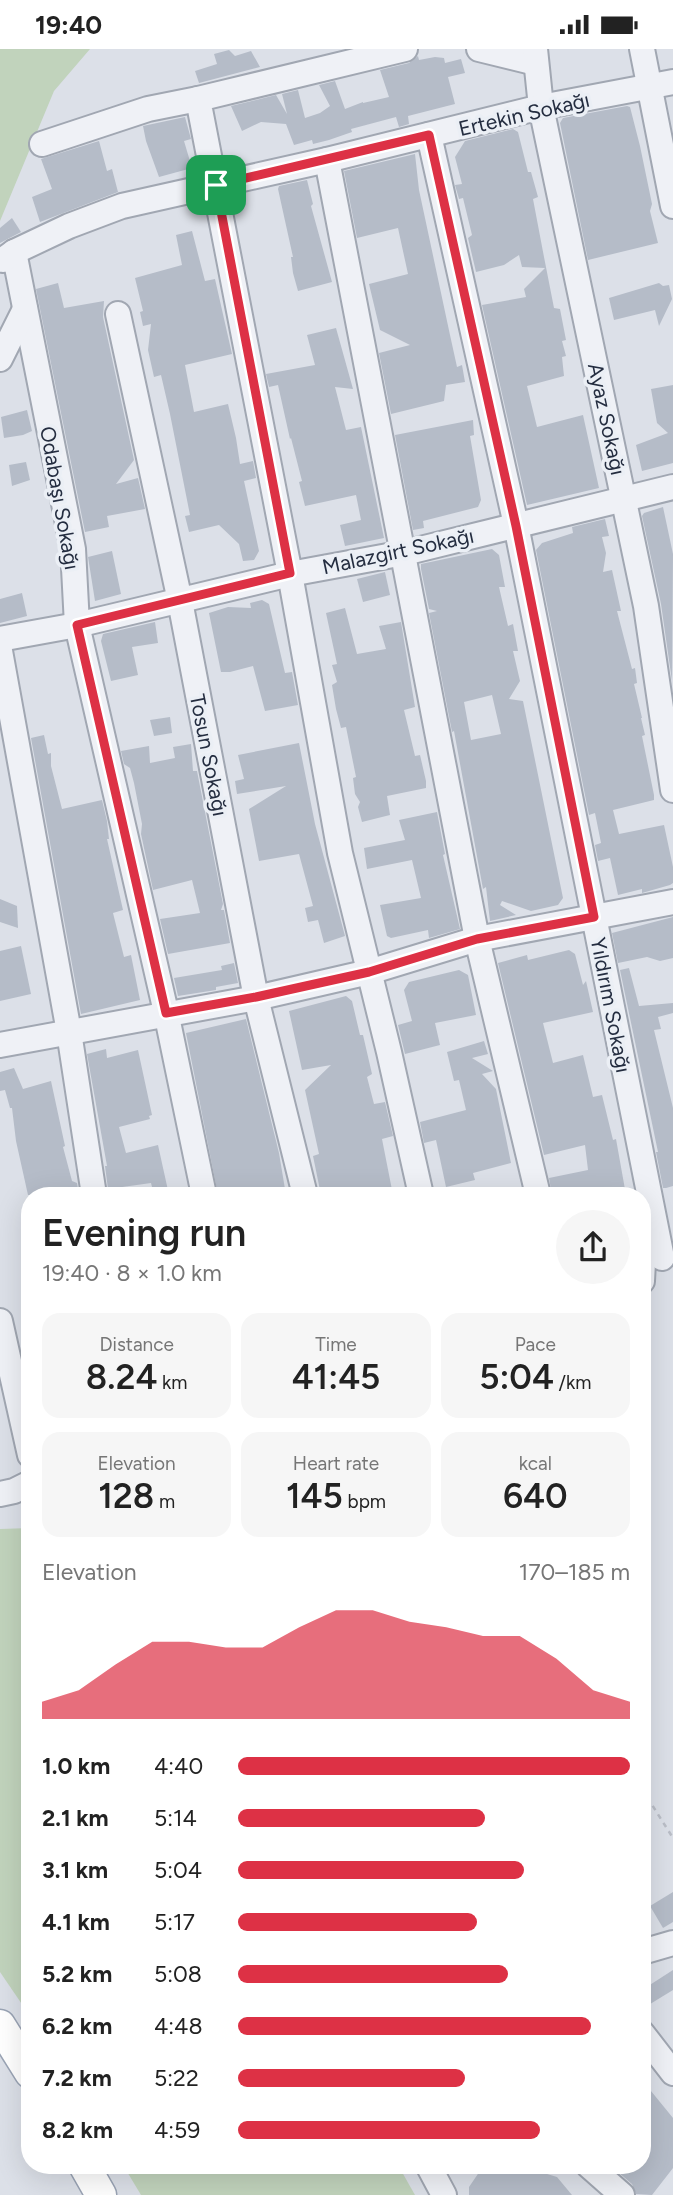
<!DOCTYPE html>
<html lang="en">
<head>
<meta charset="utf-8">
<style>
	:root { --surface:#fff; --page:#f6f6f6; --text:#222; --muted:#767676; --accent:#dd3145 }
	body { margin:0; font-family:Figtree,sans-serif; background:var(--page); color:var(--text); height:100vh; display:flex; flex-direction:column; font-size:26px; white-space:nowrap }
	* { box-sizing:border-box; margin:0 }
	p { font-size:23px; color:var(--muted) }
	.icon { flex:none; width:38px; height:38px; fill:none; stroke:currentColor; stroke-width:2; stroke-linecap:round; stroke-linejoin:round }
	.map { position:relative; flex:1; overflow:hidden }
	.side { position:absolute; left:21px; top:1138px; width:630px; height:987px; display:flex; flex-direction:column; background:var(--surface); border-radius:28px; box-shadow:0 7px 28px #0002 }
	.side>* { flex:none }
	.pin { position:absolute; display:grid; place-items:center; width:60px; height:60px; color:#fff; margin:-30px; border-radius:14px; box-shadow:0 4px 10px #0006 }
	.round { display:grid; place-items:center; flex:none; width:74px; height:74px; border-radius:37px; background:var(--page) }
	.head { display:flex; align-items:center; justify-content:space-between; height:119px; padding:0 21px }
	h1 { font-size:38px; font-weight:600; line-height:52px }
	.stats { display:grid; grid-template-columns:repeat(3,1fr); gap:10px; height:119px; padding:7px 21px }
	.stats div { display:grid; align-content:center; border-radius:18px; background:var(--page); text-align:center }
	.stats b { font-size:35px; font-weight:600 }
	.stats small { font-size:19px; font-weight:400 }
	.stats p { font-size:19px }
	.chart { height:196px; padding:14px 21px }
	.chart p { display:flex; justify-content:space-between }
	.chart svg { width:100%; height:126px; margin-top:7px; fill:var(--accent); opacity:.7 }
	ul { padding:0 21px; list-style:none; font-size:23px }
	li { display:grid; grid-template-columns:112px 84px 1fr; align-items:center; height:52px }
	li i { height:18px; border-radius:9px; background:var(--accent) }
	.status { display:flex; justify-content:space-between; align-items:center; height:49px; padding:0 35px; background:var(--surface); direction:ltr }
	.status svg { height:19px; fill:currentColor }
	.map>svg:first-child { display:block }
	.green { fill:#c1d3bc }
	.building { fill:#b5bcc8; fill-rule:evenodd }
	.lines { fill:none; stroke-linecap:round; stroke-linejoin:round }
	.minor-casing { stroke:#a1a7b2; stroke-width:28 }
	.major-casing { stroke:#9aa4b5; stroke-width:33 }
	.path { stroke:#babec7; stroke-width:2.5; stroke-dasharray:5 5; stroke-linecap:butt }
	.minor { stroke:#eff1f6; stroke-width:24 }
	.major { stroke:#fff; stroke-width:30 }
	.route-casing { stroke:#fff; stroke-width:14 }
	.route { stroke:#dd3145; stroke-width:9 }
	.labels { text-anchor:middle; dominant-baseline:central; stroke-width:7; stroke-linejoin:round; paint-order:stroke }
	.street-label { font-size:21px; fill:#242d40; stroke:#ebeff5 }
</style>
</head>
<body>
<div class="status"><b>19:40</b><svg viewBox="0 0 49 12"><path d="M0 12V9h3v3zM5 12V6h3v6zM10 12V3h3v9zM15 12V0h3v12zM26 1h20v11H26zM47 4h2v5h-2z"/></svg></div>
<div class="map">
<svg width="673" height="2146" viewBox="0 0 673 2146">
	<rect width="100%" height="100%" fill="#dce0e8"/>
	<g class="green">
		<path d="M0,0H90L54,42L0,172Z"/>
		<path d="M30,1479V1967L0,1923V1480Z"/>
		<path d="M123,2116H398L415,2146H141Z"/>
	</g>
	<g class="building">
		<path d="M229,1L235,7L251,2L260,18L199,34L195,22L217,15L214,5Z"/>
		<path d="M418,7L419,11L435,8L444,9L445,14L461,10L465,24L448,28L455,55L408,67L409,75L399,78L396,68L351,80L352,83L329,91L313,95L312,91L294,96L286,75L261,73L242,82L231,57L276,46L287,65L282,45L298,41L305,69L320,64L330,57L319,36L335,32L345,60L363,53V54L389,48L380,21L409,14Z"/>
		<path d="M627,57L630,58L640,97L652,155L650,162L658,194L588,211L560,74L563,69Z"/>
		<path d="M185,68L191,90L184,92L192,119L159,128L146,92L143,77Z"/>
		<path d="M513,80L518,83L528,123H531L538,148L533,150L544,208L554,259L560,260L566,291L562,292L566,307L562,308L564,327L527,337L537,378L583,366L599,439L527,456L482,256L526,248L524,240L545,219L522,218L519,206L504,216L476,223L468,189L472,186L463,149L459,150L455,136L462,135L455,108L465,92Z"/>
		<path d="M99,92L107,122L112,120L118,143L40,173L32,148L52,140L41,110Z"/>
		<path d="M415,105L419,141L450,286L457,318L462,316L465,333L446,336L444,352L391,365L379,304L410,296L380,281L369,235L408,225L398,179L357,189L344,122Z"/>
		<path d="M307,131L313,155L311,157L332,233L298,242L293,224L291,208H293L278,140L279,137Z"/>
		<path d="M12,169L21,183L0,194V179Z"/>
		<path d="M192,182L205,232L215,230L232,305L185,316L194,363L228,355L236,389L240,415L253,412L256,429L244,432L259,502L254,511L243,512L239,495L219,476L189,483L185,467L190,466L170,365L161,326L154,328L148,301L151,275L143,277L140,263L143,262L135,229L182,216L176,186Z"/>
		<path d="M58,234L64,259L104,252L103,268L134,411L116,435L138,429L145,460L107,467L109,478L85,483L36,240Z"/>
		<path d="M659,234L663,237L669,236L672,250L659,277L655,261L614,271L609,249Z"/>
		<path d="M336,279L353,340L335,338L346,381L361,378L384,489L345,497L340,476L361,471L356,446L305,457L299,433L302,432L291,389L290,390L278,336L269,338L266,325L315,316L307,286Z"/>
		<path d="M673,336V414L642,422L636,396L668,384L657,374L651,340Z"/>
		<path d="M27,361L32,382L23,386L4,389L1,368Z"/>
		<path d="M473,371L474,386L470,387L481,451L478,458L423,472L424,479L413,481L395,386Z"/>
		<path d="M26,413L30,431L12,437L9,416Z"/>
		<path d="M663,458L673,505L672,632L661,555L642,467L644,464Z"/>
		<path d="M605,470L609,487L602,488L606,504L603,523L612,521L621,562H617L632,620L635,619L637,634L634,635L642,669H641L645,686L642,687L654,746V751L613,761L619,785L664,776L673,818V834L670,836L642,844V840L618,846L610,809L598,812L595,796L601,794L595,764L589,766L536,501L542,494L573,484L572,478Z"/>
		<path d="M492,500L499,506L505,538H499L508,577L513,575L518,602H513L520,632L509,650L523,652L563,849L558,856L531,862L502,852L500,856L516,866L490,872L486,838L483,840L454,682L452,683L429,564L437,562L429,560L421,520V515ZM492,646L501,685L471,691L464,653Z"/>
		<path d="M112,502L121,545L95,552L88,508Z"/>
		<path d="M385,523L390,546L363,553L357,530Z"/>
		<path d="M22,544L27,567L0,574V550Z"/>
		<path d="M262,551L269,555L285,624L292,623L298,656L265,662L253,617L230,623H221L209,564L228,558L251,559L250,554Z"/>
		<path d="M345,559L357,605L386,600L379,577L401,573L415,658L404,661L415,707L420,706L426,732V739L387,747L390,766L362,773L358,758L360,753L355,745L353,729L356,728L346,678L341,679L336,660L332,636L337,633L332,616L337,615L326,564Z"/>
		<path d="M155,573L158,594L132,598L138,626L111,632L101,592L103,585Z"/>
		<path d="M170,668L172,684L154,687L150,671Z"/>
		<path d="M44,686L48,705L51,704V717L62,760L102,751L107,772L109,790H107L123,861L113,864L124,908L131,906L140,951L81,965L31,689Z"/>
		<path d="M299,694L315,775L345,887L324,894L318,871L308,873L305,859L313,857L299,805L259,812L249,760L286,737L237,745L235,732L244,730L238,706Z"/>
		<path d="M191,695L193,722H197L223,855L221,861H224L230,894L168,905L160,870L200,864L192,831L153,841L141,785L142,775L134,734L130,719L124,715L121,702L149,697L150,714L175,709L173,698Z"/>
		<path d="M437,763L445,805L443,806L460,880L429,889L428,881L391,889L387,887L380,856L421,849L412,811L367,820L364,799L405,791L399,771Z"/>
		<path d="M0,850L17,857L18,879L0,873Z"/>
		<path d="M673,868V909L660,912L647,908L618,914L612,884Z"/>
		<path d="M21,897L31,945L0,952V902Z"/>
		<path d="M569,901L575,905L583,936L586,932L593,963L543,974L553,1014L583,1006L593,1048L602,1046L613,1091L616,1090L626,1146H552L549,1129L588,1121L585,1096L544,1106L498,914L527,906L528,911Z"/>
		<path d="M234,914L238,934L216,938V941L178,947L174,929L222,921L221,917Z"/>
		<path d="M629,919L639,957L673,954V964L658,968L661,980L654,981L673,1059V1137L666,1139H663L656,1103H658L620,921Z"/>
		<path d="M459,921L468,926L476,966L435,974L440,996L405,1005L398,976L412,972L404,941L409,933Z"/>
		<path d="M346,947L352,952L360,986H363L372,1025L367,1028L374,1055L385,1053L393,1087L382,1090L393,1146H321L313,1107L319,1105L305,1041L331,1016L302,1021L289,962Z"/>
		<path d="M246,970L279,1104L286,1146H218L186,984Z"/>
		<path d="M484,992L488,1005L472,1009L493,1022L482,1025L496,1040L511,1114L473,1124L475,1131L446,1138L436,1091L424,1094L420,1073L466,1061L459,1031L454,1032L447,1003Z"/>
		<path d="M106,1000L107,1009L138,1001L152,1066L149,1067L150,1070L119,1078L126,1104L158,1096L169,1146H154L151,1134L108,1140L105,1117H107L87,1005Z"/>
		<path d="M14,1019L23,1040L51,1032L65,1097L63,1098L72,1132L77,1134L79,1146H28L16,1092L12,1059H10L5,1041L0,1042V1023Z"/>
		<path d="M673,1843V1873L663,1879L650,1857Z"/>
		<path d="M673,1921V1941L642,1960V1941Z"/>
		<path d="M642,2031L673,2069V2119L652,2146L636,2145L632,2135L610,2116H642Z"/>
		<path d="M484,2116H542L534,2121L557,2128L572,2146H469V2138Z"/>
	</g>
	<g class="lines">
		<defs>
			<g id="minor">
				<path d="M405,0L198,50L290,525L340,804L389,1003L421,1146"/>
				<path d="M479,0L536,14"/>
				<path d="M535,0L541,58L646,557L673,741"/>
				<path d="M642,0L673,157"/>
				<path d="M429,86L516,476L662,1209"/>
				<path d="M42,95L148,60L198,50"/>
				<path d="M327,111L477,890L538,1146"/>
				<path d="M14,203L73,500L77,576L166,963L204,1146"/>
				<path d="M3,211L14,203L69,177L122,157L327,111L541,58L673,33"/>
				<path d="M118,265L180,552L256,949L305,1146"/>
				<path d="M0,310L25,260"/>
				<path d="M0,590L77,576L290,525L404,504L673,438"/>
				<path d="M0,602L69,983L94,1146"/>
				<path d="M0,996L256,949L369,923L477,890L673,853"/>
				<path d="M642,1232L643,1213"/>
				<path d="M0,1272L30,1406"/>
				<path d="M0,1445L14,1442L30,1434"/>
				<path d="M642,1903L673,1894"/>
				<path d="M642,1984L673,2024"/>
				<path d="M428,2116L444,2146"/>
				<path d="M588,2116L622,2146"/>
			</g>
			<g id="major">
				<path d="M0,1976L30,2024"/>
				<path d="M84,2116L101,2146"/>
			</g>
		</defs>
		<use href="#minor" class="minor-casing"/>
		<use href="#major" class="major-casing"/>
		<path class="path" d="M642,1740L673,1789"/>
		<use href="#minor" class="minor"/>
		<use href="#major" class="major"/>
	</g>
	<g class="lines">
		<defs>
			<path id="route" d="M429,86L516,477L594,868L477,890L369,923L256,948L166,964L77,576L290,524L216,136Z"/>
		</defs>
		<use href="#route" class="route-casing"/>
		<use href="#route" class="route"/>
	</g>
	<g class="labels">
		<g class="street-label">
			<text transform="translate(524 65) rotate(-13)">Ertekin Sokağı</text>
			<text transform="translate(607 370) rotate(78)">Ayaz Sokağı</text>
			<text transform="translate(60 449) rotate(80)">Odabaşı Sokağı</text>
			<text transform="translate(398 502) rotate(-12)">Malazgirt Sokağı</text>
			<text transform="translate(209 706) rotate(79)">Tosun Sokağı</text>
			<text transform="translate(611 956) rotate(79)">Yıldırım Sokağı</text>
		</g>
	</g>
</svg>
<div class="pin" style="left:216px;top:136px;background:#1e9e55"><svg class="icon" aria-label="arrive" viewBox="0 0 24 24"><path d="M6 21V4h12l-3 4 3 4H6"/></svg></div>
<section class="side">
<div class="head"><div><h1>Evening run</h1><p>19:40 · 8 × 1.0 km</p></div><a class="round"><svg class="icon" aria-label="share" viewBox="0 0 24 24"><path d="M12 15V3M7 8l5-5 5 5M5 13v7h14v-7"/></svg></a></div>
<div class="stats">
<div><p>Distance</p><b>8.24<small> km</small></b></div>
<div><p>Time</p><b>41:45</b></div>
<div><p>Pace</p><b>5:04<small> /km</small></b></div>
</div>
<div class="stats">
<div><p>Elevation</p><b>128<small> m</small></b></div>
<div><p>Heart rate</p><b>145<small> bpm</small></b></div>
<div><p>kcal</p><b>640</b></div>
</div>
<div class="chart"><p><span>Elevation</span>170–185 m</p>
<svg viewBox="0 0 160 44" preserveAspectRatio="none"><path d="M0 44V38L10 34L20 25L30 17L40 17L50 19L60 19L70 12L80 6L90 6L100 10L110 12L120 15L130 15L140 23L150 34L160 38V44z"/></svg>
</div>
<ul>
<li><b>1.0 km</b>4:40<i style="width:100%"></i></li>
<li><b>2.1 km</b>5:14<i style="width:63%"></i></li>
<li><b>3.1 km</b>5:04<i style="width:73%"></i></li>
<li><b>4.1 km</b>5:17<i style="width:61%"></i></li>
<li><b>5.2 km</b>5:08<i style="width:69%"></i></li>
<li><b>6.2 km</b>4:48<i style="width:90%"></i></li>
<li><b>7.2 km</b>5:22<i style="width:58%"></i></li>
<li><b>8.2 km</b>4:59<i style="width:77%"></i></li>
</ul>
</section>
</div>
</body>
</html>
